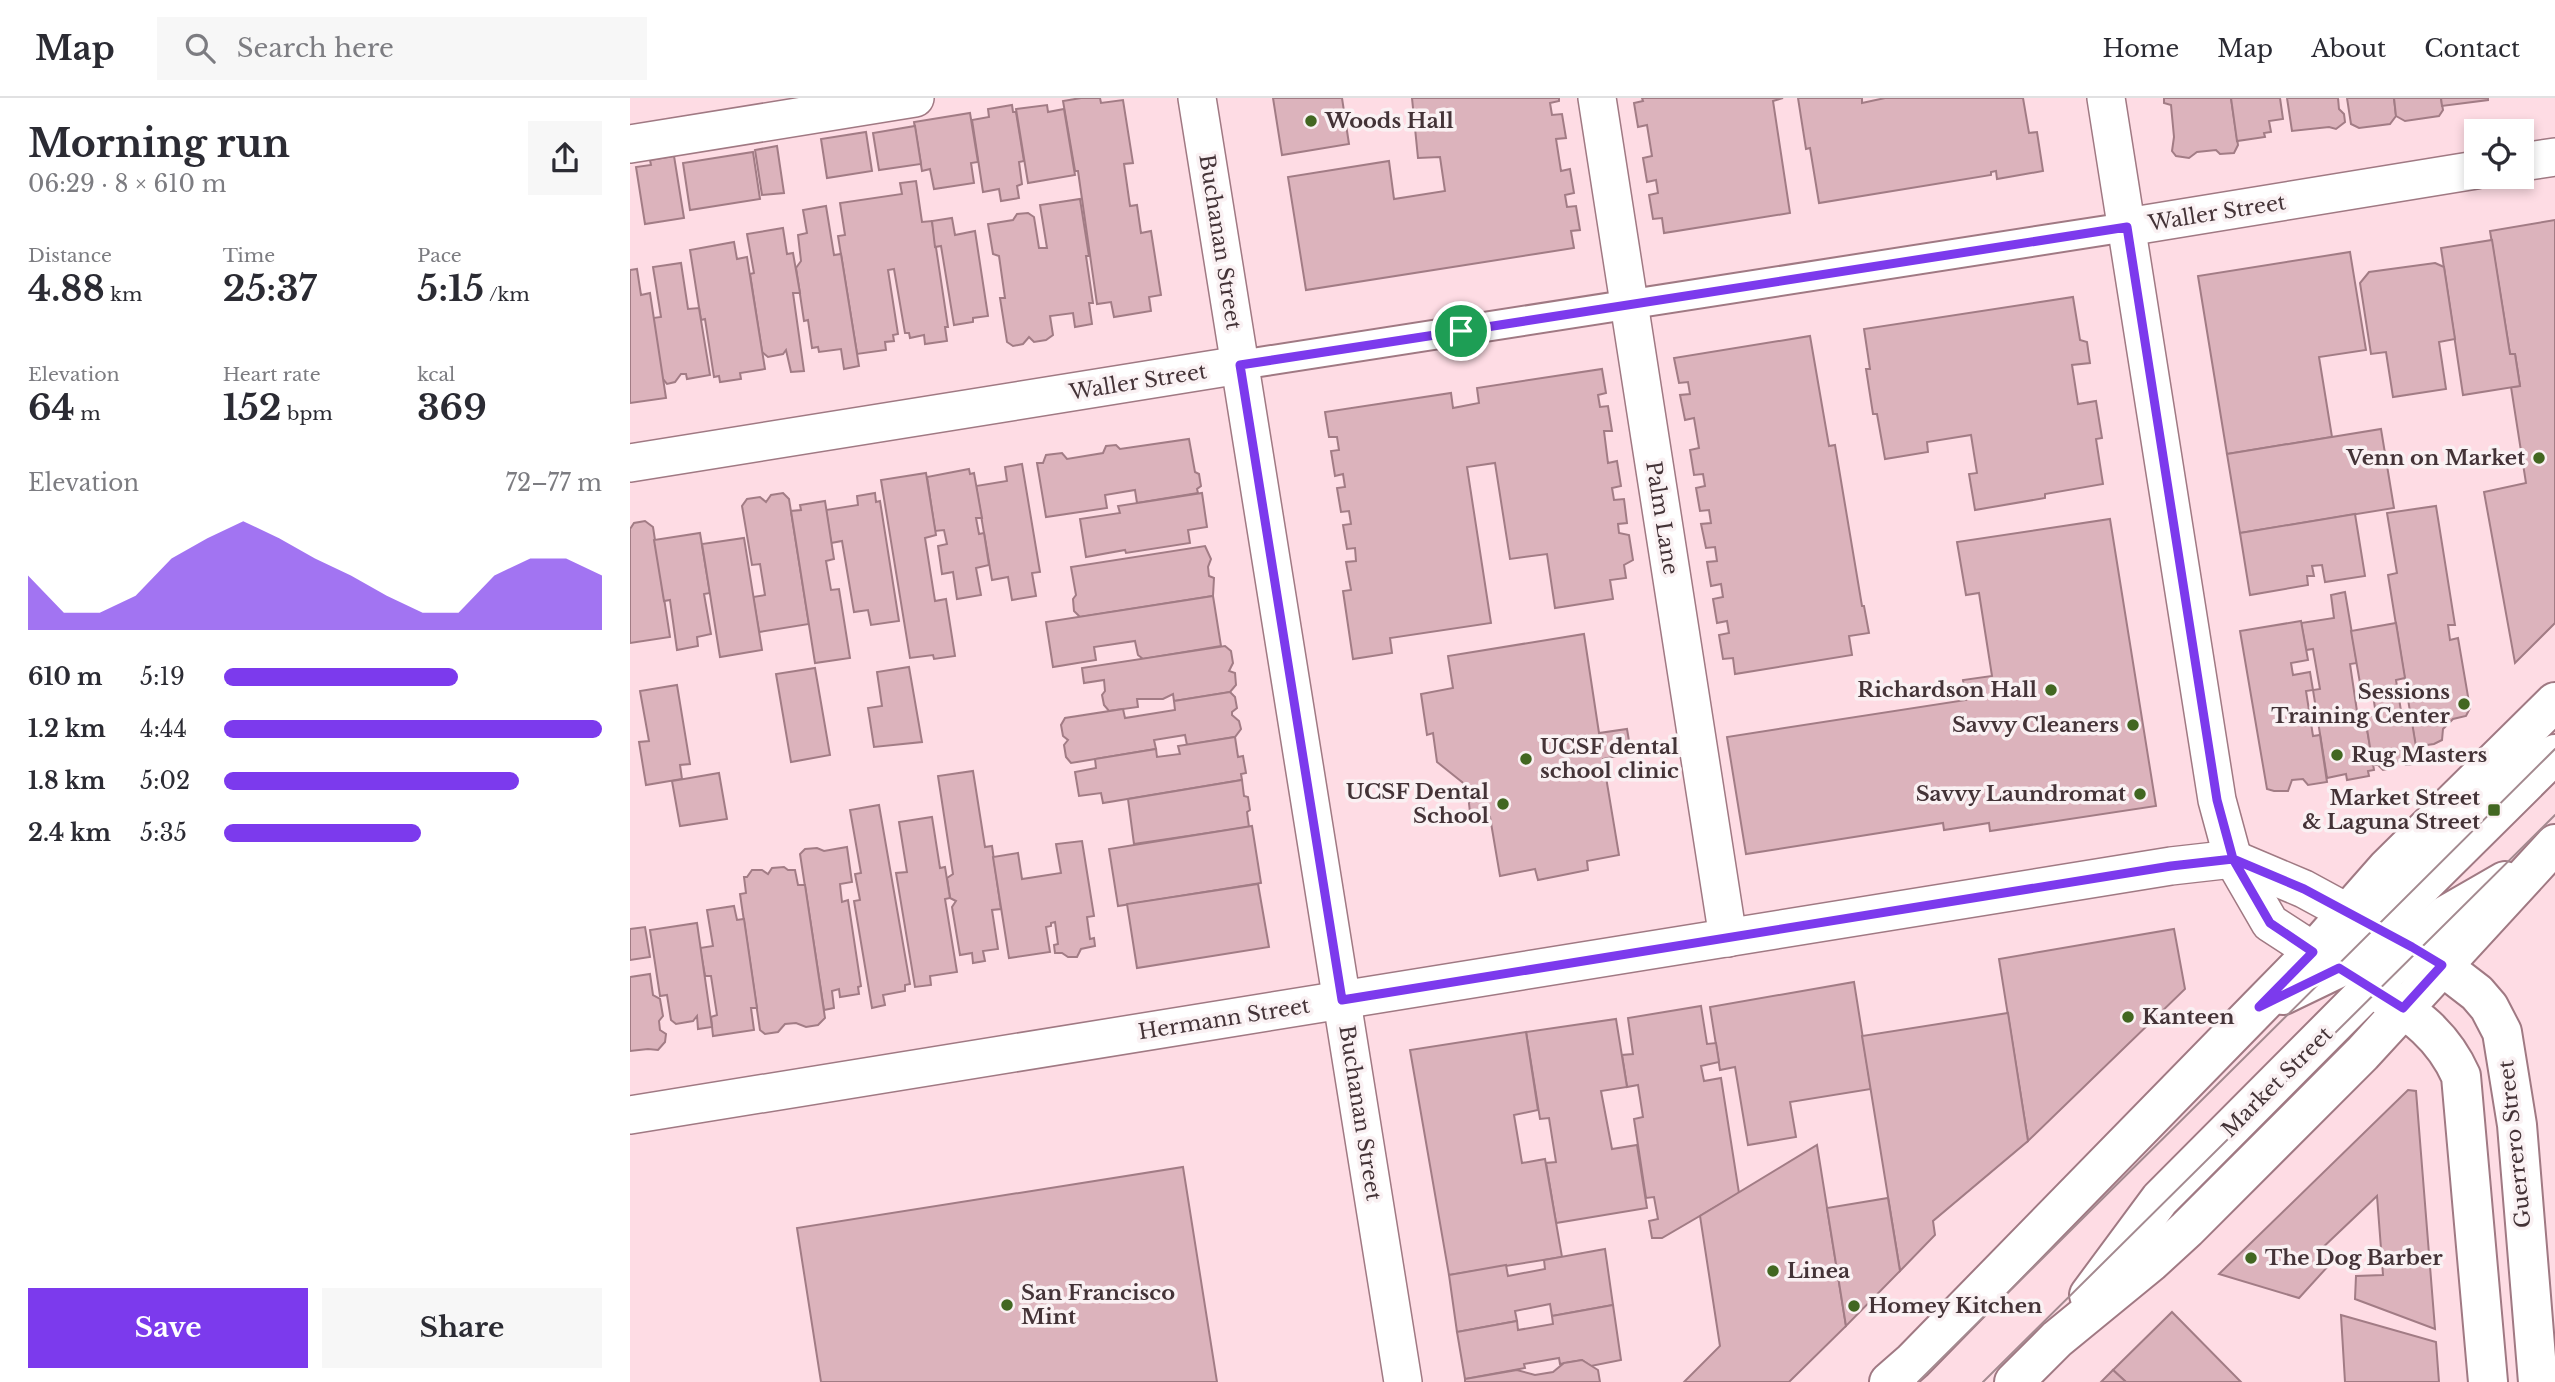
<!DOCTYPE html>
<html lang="en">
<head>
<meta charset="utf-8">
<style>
	:root { --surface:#fff; --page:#f7f7f7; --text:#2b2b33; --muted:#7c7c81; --line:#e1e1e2; --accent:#7c3aed }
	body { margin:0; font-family:"Libre Baskerville",serif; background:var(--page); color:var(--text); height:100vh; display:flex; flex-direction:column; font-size:26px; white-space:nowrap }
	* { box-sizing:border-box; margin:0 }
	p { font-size:23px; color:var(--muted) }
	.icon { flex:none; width:38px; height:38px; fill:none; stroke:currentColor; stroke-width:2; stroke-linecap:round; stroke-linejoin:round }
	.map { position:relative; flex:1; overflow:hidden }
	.side { display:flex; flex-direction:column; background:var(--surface); width:630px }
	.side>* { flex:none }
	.fabs { position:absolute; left:1834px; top:21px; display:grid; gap:14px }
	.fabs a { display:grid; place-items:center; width:70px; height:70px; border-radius:0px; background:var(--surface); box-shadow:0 4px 10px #0003; font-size:35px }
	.pin { position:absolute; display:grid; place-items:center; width:60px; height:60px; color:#fff; margin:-30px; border:4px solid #fff; border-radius:50%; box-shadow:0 2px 7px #0007 }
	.round { display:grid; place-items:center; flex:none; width:74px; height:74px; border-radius:0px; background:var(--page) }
	.overview { display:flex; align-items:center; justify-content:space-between; height:119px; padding:0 28px }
	h1 { font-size:38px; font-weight:800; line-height:52px }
	.figures { display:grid; grid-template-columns:repeat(3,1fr); gap:10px; height:119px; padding:7px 28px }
	.figures div { display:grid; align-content:center }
	.figures b { font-size:35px; font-weight:800 }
	.figures small { font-size:19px; font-weight:400 }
	.figures p { font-size:19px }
	.chart { height:196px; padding:14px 28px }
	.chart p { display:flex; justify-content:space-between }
	.chart svg { width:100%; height:126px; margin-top:7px; fill:var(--accent); opacity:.7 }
	.button { display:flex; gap:14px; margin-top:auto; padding:14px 28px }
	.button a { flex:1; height:80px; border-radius:0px; background:var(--accent); color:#fff; font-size:28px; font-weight:800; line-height:80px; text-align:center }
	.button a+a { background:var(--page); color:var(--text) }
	ul { padding:0 28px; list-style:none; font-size:23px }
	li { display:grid; grid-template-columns:112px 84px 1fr; align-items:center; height:52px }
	li i { height:18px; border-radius:9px; background:var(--accent) }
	header { display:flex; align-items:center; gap:42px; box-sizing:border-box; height:98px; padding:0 35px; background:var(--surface); border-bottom:2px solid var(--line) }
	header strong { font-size:33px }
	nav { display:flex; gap:38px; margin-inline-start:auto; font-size:24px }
	.search { width:490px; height:63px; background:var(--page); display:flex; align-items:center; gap:18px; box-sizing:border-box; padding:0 24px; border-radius:0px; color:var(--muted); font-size:26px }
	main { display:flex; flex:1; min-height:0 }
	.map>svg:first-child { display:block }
	.building { fill:#dcb3bc; stroke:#a27c85; stroke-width:2 }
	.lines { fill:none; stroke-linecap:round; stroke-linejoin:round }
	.pedestrian-casing { stroke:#a07983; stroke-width:32 }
	.minor-casing { stroke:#a07983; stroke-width:40 }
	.secondary-casing { stroke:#a07983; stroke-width:42 }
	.primary-casing { stroke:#a07983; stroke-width:42 }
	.pedestrian { stroke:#fff; stroke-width:28 }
	.minor { stroke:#fff; stroke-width:37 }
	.secondary { stroke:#fff; stroke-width:38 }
	.primary { stroke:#fff; stroke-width:38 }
	.tram { stroke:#a48a90; stroke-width:2 }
	.route-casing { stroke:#fff; stroke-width:14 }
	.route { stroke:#7c3aed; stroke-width:9 }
	.poi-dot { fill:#426721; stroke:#faf1f3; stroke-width:2.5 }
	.labels { text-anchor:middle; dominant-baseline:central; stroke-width:7; stroke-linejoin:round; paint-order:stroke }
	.poi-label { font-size:21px; font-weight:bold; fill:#443337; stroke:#faf1f3; text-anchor:start }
	.street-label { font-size:21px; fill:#443337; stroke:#faf1f3 }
</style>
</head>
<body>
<header>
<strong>Map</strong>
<div class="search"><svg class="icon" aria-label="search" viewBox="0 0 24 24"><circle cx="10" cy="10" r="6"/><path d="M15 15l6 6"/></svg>Search here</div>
<nav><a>Home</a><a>Map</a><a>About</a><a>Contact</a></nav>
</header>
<main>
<section class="side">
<div class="overview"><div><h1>Morning run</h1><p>06:29 · 8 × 610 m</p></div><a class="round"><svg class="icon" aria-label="share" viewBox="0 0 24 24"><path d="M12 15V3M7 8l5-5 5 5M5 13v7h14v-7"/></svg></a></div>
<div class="figures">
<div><p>Distance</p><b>4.88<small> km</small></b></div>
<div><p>Time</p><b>25:37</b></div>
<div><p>Pace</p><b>5:15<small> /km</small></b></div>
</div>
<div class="figures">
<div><p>Elevation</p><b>64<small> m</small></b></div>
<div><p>Heart rate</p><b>152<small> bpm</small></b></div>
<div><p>kcal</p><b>369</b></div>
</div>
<div class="chart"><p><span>Elevation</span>72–77 m</p>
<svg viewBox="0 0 160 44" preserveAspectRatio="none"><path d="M0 44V25L10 38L20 38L30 32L40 19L50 12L60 6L70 12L80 19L90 25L100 32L110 38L120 38L130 25L140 19L150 19L160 25V44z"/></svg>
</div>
<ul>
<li><b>610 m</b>5:19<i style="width:62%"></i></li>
<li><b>1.2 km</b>4:44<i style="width:100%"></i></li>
<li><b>1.8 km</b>5:02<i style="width:78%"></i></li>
<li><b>2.4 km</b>5:35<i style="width:52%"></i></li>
</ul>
<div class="button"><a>Save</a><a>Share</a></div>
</section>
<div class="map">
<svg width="1925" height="1284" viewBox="0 0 1925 1284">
	<rect width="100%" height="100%" fill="#fedce4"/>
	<g class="building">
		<path d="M451,0H470L471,5L493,2L503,65L494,66L500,108L507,107L511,135L521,133L531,197L519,199L521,213L484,219L481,204L467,206L448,73H445L433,3Z"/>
		<path d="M643,0H712L719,46L652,57Z"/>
		<path d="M782,0H929V3L920,5L922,17L932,16L936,40L926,41L931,73L940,71L944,95L935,97L937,109L946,108L950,132L941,133L944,150L676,192L658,79L759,63L764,101L815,93L810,59L788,60Z"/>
		<path d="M1012,0H1153L1143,3L1160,115L1034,135L1032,120L1023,121L1019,97L1028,95L1026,82L1017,84L1013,60L1022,58L1017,27L1008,29L1004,5L1013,3Z"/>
		<path d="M1168,0H1232V5L1255,0H1393L1399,35L1407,34L1413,73L1367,81L1366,73L1361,74V77L1189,105L1180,50L1176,51Z"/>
		<path d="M1534,0H1601L1608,47L1604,55L1590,56L1586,52L1567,54L1559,60L1546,58L1542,53L1544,39L1541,7L1534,5Z"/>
		<path d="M1601,0H1650L1653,21L1639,23L1641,34L1634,35L1635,39L1607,43Z"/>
		<path d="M1657,0H1708L1709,11L1714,16L1715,24L1706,31L1699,29L1662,33Z"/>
		<path d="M1717,0H1764L1766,18L1760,26L1729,30L1721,26Z"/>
		<path d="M1764,0H1811L1813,12L1809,18L1775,23L1766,18Z"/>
		<path d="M1811,0H1858V2L1812,8Z"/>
		<path d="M382,7L383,14H386L394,63L389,64L392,86L387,88L389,100L371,103L369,91L353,94L342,22L359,19L358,11Z"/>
		<path d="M417,7L418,14L434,11L445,77L398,85L386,11Z"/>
		<path d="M340,15L348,64L341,65L344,85L304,91L300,71L292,73L284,24Z"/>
		<path d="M285,28L291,66L249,72L243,35Z"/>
		<path d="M236,34L242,73L197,80L191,41Z"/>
		<path d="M147,48L154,95L132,97L125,52Z"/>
		<path d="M123,54L130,101L60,112L53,65Z"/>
		<path d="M44,58L54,120L15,126L6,69L21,67L20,62Z"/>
		<path d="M286,83L292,124L302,123L318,229H315L317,243L295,246L294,237L280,240L279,235H275L264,171L258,172L268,236L263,237L264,243L255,244L256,252L227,256L208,138L215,137L210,105L272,96L270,85Z"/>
		<path d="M450,101L459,158H456L463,205H459L462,226L445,229L443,215L420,218L423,237L416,242L404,244L399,239L393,246L383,248L377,244L370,200H375L369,158L363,156L358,126L383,122L387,116L398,115L404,119L409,150H417L410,107Z"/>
		<path d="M196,108L204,157L211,156L229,268L214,271L211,251L189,254L188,249L182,250L178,222L174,223L166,170L171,163L168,137L177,135L173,112Z"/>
		<path d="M322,120L325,137L345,133L358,218L343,220V224L324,227L311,148L305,149L302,123Z"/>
		<path d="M1925,122V525L1885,565L1854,394L1896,385L1881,289L1890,288L1885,256H1880L1860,133Z"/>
		<path d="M153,130L157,156L163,155L170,195H163L174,273L161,274L156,252L153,256L138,259L132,254L120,176L124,175L117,136Z"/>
		<path d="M1862,142L1880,256H1885L1890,288L1833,297L1811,150Z"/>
		<path d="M104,144L107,161L117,159L135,271L110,275L111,281L90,284L89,278L84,279L75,221L71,222L60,152Z"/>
		<path d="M1720,154L1736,252L1689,259L1702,339L1597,356L1568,178Z"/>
		<path d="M51,165L58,211L69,210L80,277L57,281L56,276H51L45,284L37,286L32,280L23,220L31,219L23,169Z"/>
		<path d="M1805,165L1814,169L1825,241L1809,244L1816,291L1763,299L1756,254L1741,256L1730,185L1739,174Z"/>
		<path d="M7,171L11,197L20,195L36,300L0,305V172Z"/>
		<path d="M1443,199L1450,242L1457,244L1460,265L1442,267L1448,306L1466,303L1472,340L1466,341L1473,386L1415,396V400L1345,412L1339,376L1347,375L1341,337L1297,344L1298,354L1255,361L1247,316H1243L1236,271H1240L1234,231Z"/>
		<path d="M1180,238L1199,348L1205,347L1232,508H1234L1239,535L1219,538L1222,557L1105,576L1103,560L1093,561L1089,537L1099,535L1097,523L1087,525L1083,501L1093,499L1091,486L1081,488L1077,464L1087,463L1085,449L1076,450L1071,426L1081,425L1079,412L1070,413L1066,390L1075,388L1073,376L1064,377L1060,352L1069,350L1064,320L1055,322L1050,297L1060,296L1058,284L1049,285L1044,260Z"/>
		<path d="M972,271L976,295L968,297L970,309L978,308L982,333H974L978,365L987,363L991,388L982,390L984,402L994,401L997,425L988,426L989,435L999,437L1003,462L994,467L996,480L980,482L983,501L925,510L917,456L880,461L865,365L837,369L861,525L760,540L762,555L723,561L713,493L721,492L716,464L726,463L725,450L717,451L713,427L721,426L719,413L711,414L707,390L715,389L713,376L705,378L701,353L709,352L707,339H699L695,314L821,295L823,310L849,305L847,290Z"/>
		<path d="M1751,331L1764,410L1610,435L1597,356Z"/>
		<path d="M559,341L565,374L569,376L571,388L567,391L568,395L507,405L505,392L475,397L477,410L416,419L407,365H413L416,357L432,355L437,361L473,355L476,348L486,347L490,351Z"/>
		<path d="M392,366L410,474L402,475L406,498L382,502L378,479L362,482L346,388L377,383L375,369Z"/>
		<path d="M339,371L340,376L344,375L352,420H346L349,436L354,435L359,467L346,470L351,497L327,501L323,474L312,476L308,448L317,446L314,432L305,433L297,379Z"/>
		<path d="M296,375L306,437L295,440L305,503L316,501L325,558L304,561L303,557L280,560L251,382Z"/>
		<path d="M153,395L159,401L179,526L129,534L123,499L135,497L130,466L122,467L112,408L117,401L130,399L136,404L141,397Z"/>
		<path d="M245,395L246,404L250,403L269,523L241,527L238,512L224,514L212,443L201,445L196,412L228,407L227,398Z"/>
		<path d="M572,395L577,429L558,432L560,445L496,455L495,452L456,459L450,421L490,415L488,408Z"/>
		<path d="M195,403L204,461L196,463L201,492L209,491L220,560L185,565L161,413L171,412L170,407Z"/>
		<path d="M1806,408L1825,527H1818L1820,542L1828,540L1840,610L1836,618L1823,621L1813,631L1812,642L1804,646L1797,647L1787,657L1758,477L1767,475L1757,415Z"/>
		<path d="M1725,416L1735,478L1695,484L1692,467L1682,468L1684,478H1677L1678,487L1620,497L1610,435Z"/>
		<path d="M1480,421L1526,708L1360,733L1359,725L1314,732L1313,725L1116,756L1097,639L1336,602L1333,582L1362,578L1349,495L1336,497L1327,444Z"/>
		<path d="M15,423L23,429L40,539L0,545V431L4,425Z"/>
		<path d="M70,435L80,495L74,496L81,536L67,539L68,548L47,552L40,502L34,503L24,442Z"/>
		<path d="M114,440L132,552L90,559L72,446Z"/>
		<path d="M575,448L581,461L578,469L579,478L584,480L583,498L450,519L444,513L443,501L446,497L441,469Z"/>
		<path d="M1715,494L1727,565L1720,566L1728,620L1735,619L1744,672L1738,673L1739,678L1717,682L1716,676L1697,680L1683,592L1690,591L1683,551L1676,552L1671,525L1704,520L1701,497Z"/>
		<path d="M583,498L591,548L513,561L508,557L505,543L464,549L466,562L423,569L416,524Z"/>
		<path d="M1671,523L1678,562L1661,565L1663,577L1680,574L1683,592L1676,593L1683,638L1690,637L1697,684L1678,687L1673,681L1662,682L1658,693H1644L1637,691L1610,533Z"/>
		<path d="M1766,525L1775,580L1766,582L1771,613L1780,612L1788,661L1783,666L1776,667L1771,663L1765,664L1762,670L1753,672L1748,667H1743L1735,619L1746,617L1742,590L1731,591L1721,533Z"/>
		<path d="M954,536L969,635L997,631L1001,655L973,661L989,757L957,763L958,772L908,782L905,771L870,778L860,719L841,723L837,688L807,664L803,635L797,637L791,596L823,590L818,558Z"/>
		<path d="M595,548L601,553L603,565L599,573L605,575L606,587L600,594L544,603L543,596L533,601H507L508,609L479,613L474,607L472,597L475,593L474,582L454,585L452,570Z"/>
		<path d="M279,569L292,644L244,649L238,610L252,608L247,574Z"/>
		<path d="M185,570L200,657L161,664L146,576Z"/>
		<path d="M47,587L60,666L50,667L52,681L16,687L9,644L19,643L10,593Z"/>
		<path d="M600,594L605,599L607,610L602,614V617L609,623L611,631L605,639L557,647L555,637L524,642L526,651L441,665L436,659L434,647L438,642L433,638L431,627L435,620L493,611L495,620L545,612L544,603Z"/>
		<path d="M605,639L608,659L613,658L616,675L611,676L612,682L473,705L471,695L449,698L445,674L466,670L465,661L526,651L527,659L550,656L548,648Z"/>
		<path d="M343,673L355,749L362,748L371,811L362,812L368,851L353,853L355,863L343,865L342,855L330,857L322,809L326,803L320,800L317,780L323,776L308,678Z"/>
		<path d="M89,675L97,721L50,728L42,683Z"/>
		<path d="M612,682L614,698L618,699L620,712L617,714L619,729L504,746L498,701Z"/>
		<path d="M249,707L280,886L275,887V893L253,897L255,907L242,910L224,803L230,802L225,776L231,775L220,712Z"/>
		<path d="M302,719L310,770L315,769L320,800L315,801L327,874L300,878L301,887L285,889L266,775L277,774L269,724Z"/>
		<path d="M622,728L631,785L488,808L479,751Z"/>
		<path d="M452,743L464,818L457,819L460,841L464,840L465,848L451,851L447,859H438L432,855H425L424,847L428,846L425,824L421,825V828L416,829L420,854L379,860L363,759L388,755L392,781L431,775L426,746Z"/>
		<path d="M217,749L222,784L210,786L212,804L218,802L231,888L228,889L229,896L210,899L209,891L202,893L204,910L194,912L170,756L175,751L187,750L194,753Z"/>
		<path d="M154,769L158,772H165L168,787H175L195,920L188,927L176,929L166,925L155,926L148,934L135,936L130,932L110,796L116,795L114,779H117L122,772H132L138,776L142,770Z"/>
		<path d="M628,786L639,849L507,870L497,806Z"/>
		<path d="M104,808L107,822L114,821L127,910H121L124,932L83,938L81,919L87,917L81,878H75L70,850L83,848L77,812Z"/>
		<path d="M67,825L82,929L68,931L67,918L63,923L46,926L41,922L37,897L30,898L20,832Z"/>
		<path d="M15,829L20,859L0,862V831Z"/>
		<path d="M1544,831L1555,891L1398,1043L1369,861Z"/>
		<path d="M20,876L23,897L30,901L33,918L29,923L30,932L36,936L35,944L28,952L18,951L0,953V879Z"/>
		<path d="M1224,884L1241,991L1160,1004L1166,1039L1118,1047L1105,969L1090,972L1080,909Z"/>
		<path d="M1071,908L1077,946L1086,945L1089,964L1071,968L1074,983L1091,980L1109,1095L1032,1140H1022L1019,1123L1028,1121L1024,1099L1016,1100L1004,1021L1013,1019L1008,987L997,989L992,957L1003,956L998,920Z"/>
		<path d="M1378,915L1398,1043L1303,1123L1305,1137L1270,1173L1232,938Z"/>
		<path d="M986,921L997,989L971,993L982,1051L1007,1047L1017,1110L926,1125L916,1065L926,1064L919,1020L910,1021L896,934Z"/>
		<path d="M896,934L908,1012L884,1017L892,1065L915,1061L932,1159L819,1177L780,952Z"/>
		<path d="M1778,992L1786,993L1805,1231L1725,1201L1726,1178L1753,1177L1747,1098L1687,1155L1700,1166L1669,1200L1589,1176Z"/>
		<path d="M1187,1047L1216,1228L1159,1284H1054L1090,1248L1070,1118Z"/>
		<path d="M553,1069L587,1284H191L167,1130Z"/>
		<path d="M1258,1100L1270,1173L1216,1228L1197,1110Z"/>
		<path d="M975,1151L983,1207L922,1218L920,1206L885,1213L887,1223L827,1234L819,1177L876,1167L878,1178L915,1171L914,1162Z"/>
		<path d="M983,1207L991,1262L961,1268L952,1262L930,1266L929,1260L894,1266L895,1270L835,1281L827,1234L887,1223L888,1232L923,1226L922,1218Z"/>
		<path d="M1542,1214L1611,1284H1496L1483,1272Z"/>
		<path d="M1711,1217L1806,1244L1809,1284H1715Z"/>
		<path d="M952,1262L968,1272L970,1284H835V1281L887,1272L905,1277L923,1274L934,1265Z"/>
		<path d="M1483,1272L1496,1284H1471Z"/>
	</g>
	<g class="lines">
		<defs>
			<path id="pedestrian" d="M610,267L1497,129"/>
			<g id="minor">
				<path d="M567,0L773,1284"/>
				<path d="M967,0L1098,840"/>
				<path d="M1476,0L1587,702L1603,761L1640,825L1708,869"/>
				<path d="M0,46L285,0"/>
				<path d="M1892,64L1925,59"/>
				<path d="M1497,129L1846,72"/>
				<path d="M0,365L610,267"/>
				<path d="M0,1017L1541,768L1603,761L1674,791L1744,829"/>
			</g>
			<g id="secondary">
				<path d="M1786,851L1812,868L1847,895L1859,909L1872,934L1887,1027L1908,1284"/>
				<path d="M1748,894C1784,917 1813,937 1831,978L1858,1284"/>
			</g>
			<g id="primary">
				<path d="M1653,897L1709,870L1925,656"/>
				<path d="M1459,1197L1530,1101L1782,848L1816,817L1875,783"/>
				<path d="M1259,1284L1283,1263L1629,909L1683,854L1757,770L1925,604"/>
				<path d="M1384,1284L1427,1241L1521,1164L1557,1131L1732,956L1925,746"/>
			</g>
		</defs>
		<use href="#pedestrian" class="pedestrian-casing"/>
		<use href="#minor" class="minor-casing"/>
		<use href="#secondary" class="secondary-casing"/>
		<use href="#primary" class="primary-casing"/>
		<use href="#pedestrian" class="pedestrian"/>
		<use href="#minor" class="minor"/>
		<use href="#secondary" class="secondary"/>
		<use href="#primary" class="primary"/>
		<g class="tram">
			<path d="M1288,1284L1925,651"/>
			<path d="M1353,1284L1925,717"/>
		</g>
	</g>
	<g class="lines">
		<defs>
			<path id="route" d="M831,233L1497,129L1587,702L1603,761L1640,825L1683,854L1629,909L1709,870L1773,910L1812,867L1782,849L1674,791L1603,761L1541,768L712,902L610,267L831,233"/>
		</defs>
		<use href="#route" class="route-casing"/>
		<use href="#route" class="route"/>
	</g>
	<g class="poi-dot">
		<circle cx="681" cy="23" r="7"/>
		<circle cx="1909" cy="360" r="7"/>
		<circle cx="1421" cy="592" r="7"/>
		<circle cx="1834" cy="606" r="7"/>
		<circle cx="1503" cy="627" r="7"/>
		<circle cx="1707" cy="657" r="7"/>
		<circle cx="896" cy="661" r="7"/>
		<circle cx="1510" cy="696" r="7"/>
		<circle cx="873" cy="706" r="7"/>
		<rect x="1857" y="705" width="14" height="14" rx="3.5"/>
		<circle cx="1498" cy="919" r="7"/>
		<circle cx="1621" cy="1160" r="7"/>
		<circle cx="1143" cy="1173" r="7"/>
		<circle cx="377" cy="1207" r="7"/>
		<circle cx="1224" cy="1208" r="7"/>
	</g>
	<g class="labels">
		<g class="poi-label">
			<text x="695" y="23">Woods Hall</text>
			<text x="1895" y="360" text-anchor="end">Venn on Market</text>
			<text x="1407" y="592" text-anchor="end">Richardson Hall</text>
			<text x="1820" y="594" text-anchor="end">Sessions<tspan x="1820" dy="24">Training Center</tspan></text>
			<text x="1489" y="627" text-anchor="end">Savvy Cleaners</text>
			<text x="910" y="649">UCSF dental<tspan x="910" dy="24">school clinic</tspan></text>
			<text x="1721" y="657">Rug Masters</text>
			<text x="859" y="694" text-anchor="end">UCSF Dental<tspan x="859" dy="24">School</tspan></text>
			<text x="1496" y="696" text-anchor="end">Savvy Laundromat</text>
			<text x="1850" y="700" text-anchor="end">Market Street<tspan x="1850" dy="24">&amp; Laguna Street</tspan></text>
			<text x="1512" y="919">Kanteen</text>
			<text x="1635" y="1160">The Dog Barber</text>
			<text x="1157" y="1173">Linea</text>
			<text x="391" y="1195">San Francisco<tspan x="391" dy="24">Mint</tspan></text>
			<text x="1238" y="1208">Homey Kitchen</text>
		</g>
		<g class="street-label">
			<text transform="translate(1587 115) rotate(-9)">Waller Street</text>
			<text transform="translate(590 144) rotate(81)">Buchanan Street</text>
			<text transform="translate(508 284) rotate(-9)">Waller Street</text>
			<text transform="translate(1032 420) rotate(81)">Palm Lane</text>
			<text transform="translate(594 921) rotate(-9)">Hermann Street</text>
			<text transform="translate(1647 984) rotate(-45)">Market Street</text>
			<text transform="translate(730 1015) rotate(81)">Buchanan Street</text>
			<text transform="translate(1885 1046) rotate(-96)">Guerrero Street</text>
		</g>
	</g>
</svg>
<div class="fabs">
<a><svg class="icon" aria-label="locate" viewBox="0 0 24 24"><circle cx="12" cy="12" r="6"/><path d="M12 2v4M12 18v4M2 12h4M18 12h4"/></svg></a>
</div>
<div class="pin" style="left:831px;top:233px;background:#1e9e55"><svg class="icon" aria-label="arrive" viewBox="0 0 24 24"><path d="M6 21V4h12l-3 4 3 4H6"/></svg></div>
</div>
</main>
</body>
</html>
